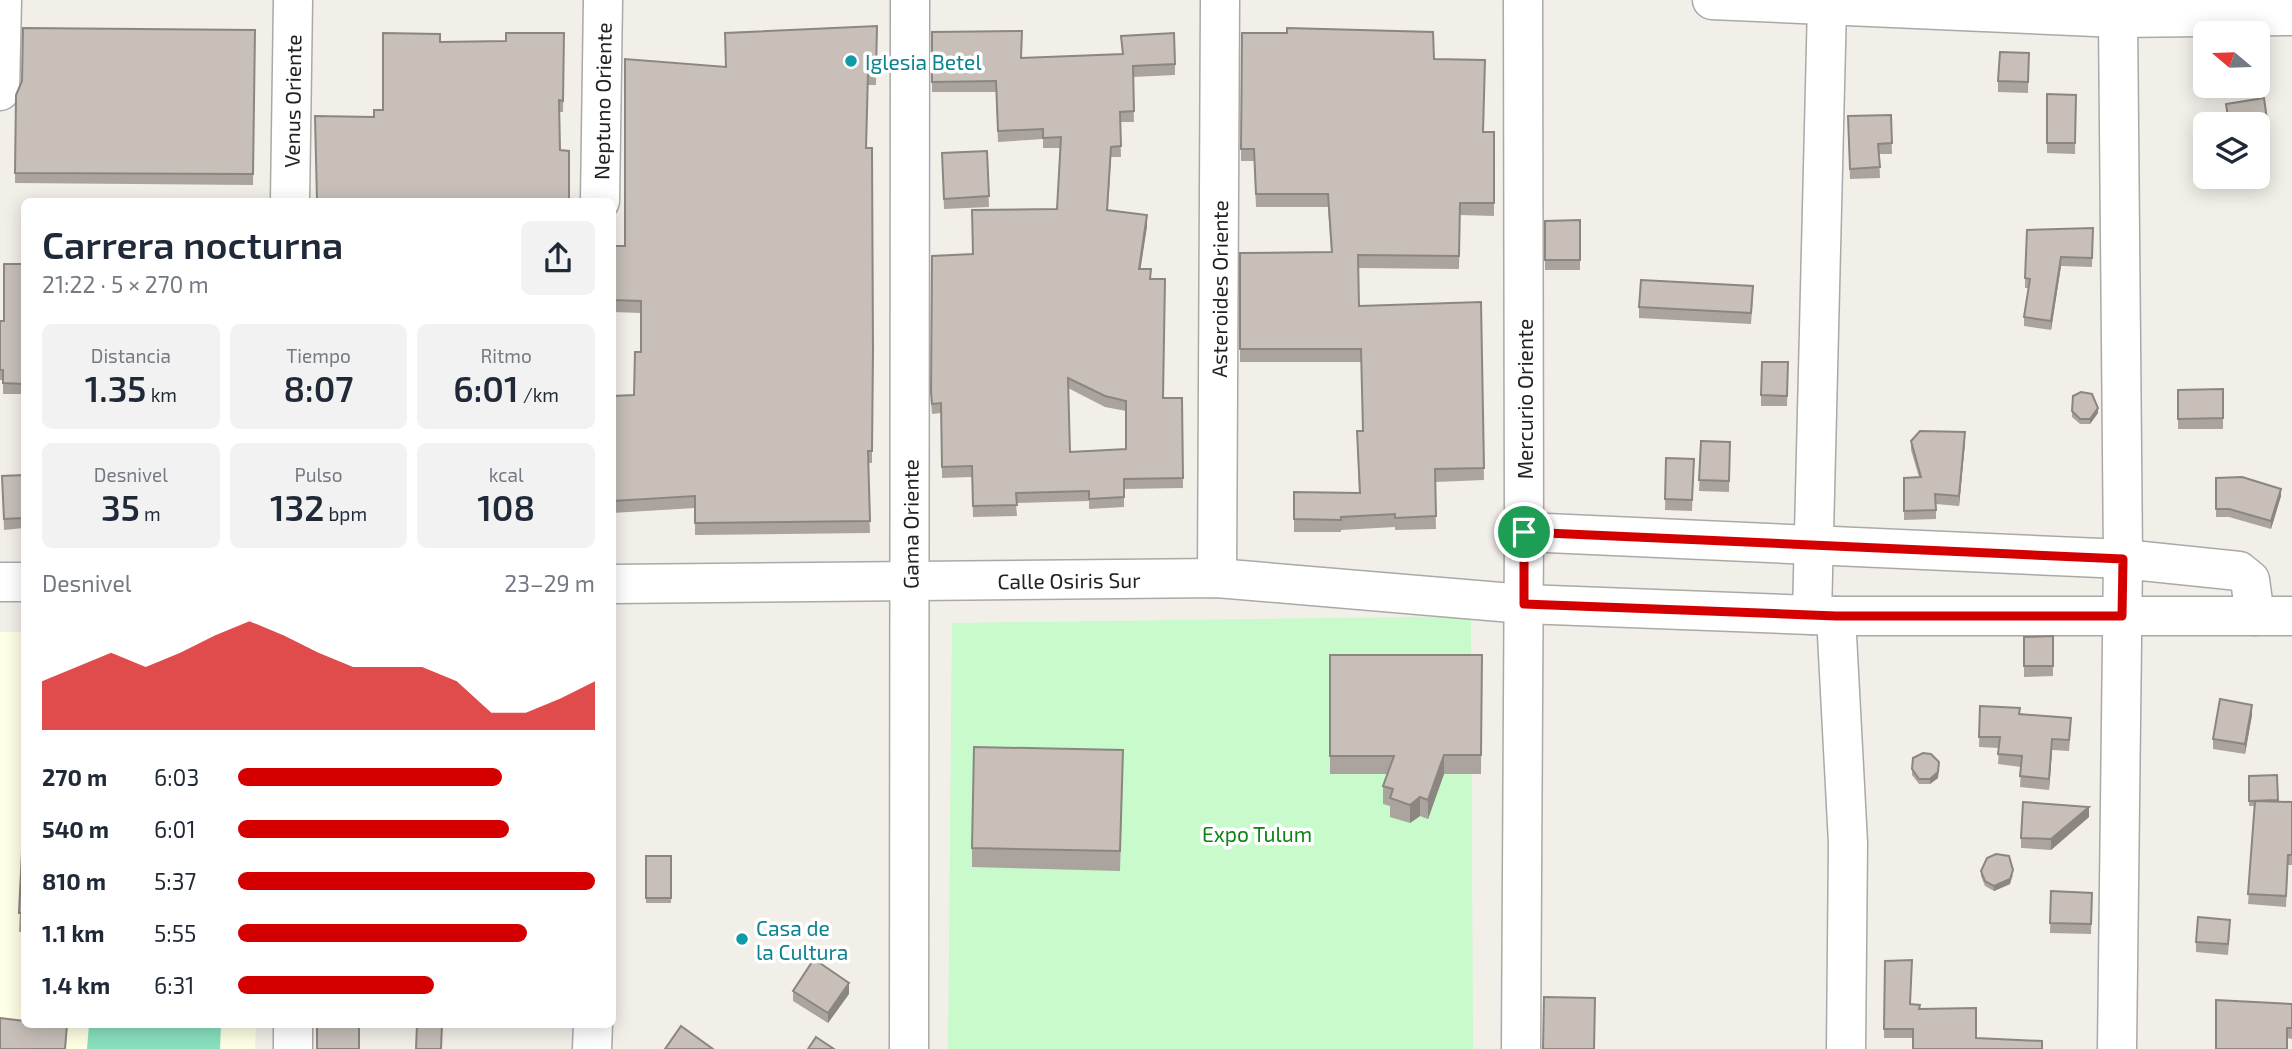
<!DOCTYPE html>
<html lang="es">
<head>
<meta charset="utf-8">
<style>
	:root { --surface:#fff; --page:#f2f2f3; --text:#1f2937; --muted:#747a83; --accent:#d40000 }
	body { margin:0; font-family:"Exo 2",sans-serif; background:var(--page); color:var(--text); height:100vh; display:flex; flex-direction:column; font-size:26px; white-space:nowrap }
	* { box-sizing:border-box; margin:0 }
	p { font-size:23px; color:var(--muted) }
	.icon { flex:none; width:38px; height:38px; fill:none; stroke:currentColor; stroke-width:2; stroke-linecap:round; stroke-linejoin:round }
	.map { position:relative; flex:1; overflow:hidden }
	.panel { position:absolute; left:21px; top:198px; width:595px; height:830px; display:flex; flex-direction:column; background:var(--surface); border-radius:10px; box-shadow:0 4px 18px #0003 }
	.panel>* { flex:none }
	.needle { width:46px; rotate:289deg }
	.tools { position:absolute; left:2193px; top:21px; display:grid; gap:14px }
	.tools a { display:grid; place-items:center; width:77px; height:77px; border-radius:10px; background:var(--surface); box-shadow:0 4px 18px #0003; font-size:35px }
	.pin { position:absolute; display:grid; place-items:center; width:60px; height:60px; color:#fff; margin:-30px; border:4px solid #fff; border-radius:50%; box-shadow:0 2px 7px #0007 }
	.round { display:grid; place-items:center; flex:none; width:74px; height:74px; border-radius:10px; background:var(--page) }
	.headline { display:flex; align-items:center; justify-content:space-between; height:119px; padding:0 21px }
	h1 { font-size:38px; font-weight:600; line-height:52px }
	.figures { display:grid; grid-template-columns:repeat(3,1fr); gap:10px; height:119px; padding:7px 21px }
	.figures div { display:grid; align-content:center; border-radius:10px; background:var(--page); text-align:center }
	.figures b { font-size:35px; font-weight:600 }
	.figures small { font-size:19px; font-weight:400 }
	.figures p { font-size:19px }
	.chart { height:196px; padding:14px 21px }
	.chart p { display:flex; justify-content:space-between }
	.chart svg { width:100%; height:126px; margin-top:7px; fill:var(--accent); opacity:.7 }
	ul { padding:0 21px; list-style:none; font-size:23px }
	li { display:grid; grid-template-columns:112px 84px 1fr; align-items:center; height:52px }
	li i { height:18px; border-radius:9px; background:var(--accent) }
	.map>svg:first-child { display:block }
	.education { fill:#ffffe5 }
	.park { fill:#c8facc }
	.pitch { fill:#88e0be }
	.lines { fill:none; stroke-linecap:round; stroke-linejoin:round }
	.minor-casing { stroke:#a9a9a9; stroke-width:41 }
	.minor { stroke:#fff; stroke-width:38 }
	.wall { fill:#aba49e; fill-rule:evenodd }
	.shaded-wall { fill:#8b8681 }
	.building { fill:#c7bfb8; stroke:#8b8681; stroke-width:2; fill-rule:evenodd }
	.route-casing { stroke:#fff; stroke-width:14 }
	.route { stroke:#d40000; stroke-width:9 }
	.culture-dot { fill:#0f9aa8; stroke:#fff; stroke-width:2.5 }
	.labels { text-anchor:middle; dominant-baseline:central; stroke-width:7; stroke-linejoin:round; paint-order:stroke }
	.culture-label { font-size:21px; fill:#0d838f; stroke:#fff; text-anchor:start }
	.street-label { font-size:21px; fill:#222; stroke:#fff }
	.park-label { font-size:21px; fill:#0c8416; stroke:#fff }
</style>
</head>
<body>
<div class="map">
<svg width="2292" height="1049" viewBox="0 0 2292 1049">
	<rect width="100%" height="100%" fill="#f2efe9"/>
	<path class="education" d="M0,632H24V1024H256L255,1049H0Z"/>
	<path class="park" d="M1471,616L1473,1049H948L952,623Z"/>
	<path class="pitch" d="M89,1024H221L220,1049H87Z"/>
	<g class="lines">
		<defs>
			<g id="minor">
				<path d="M1712,0L2118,18L2292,16"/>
				<path d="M0,91L2,0"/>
				<path id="s1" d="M290,201L293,0"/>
				<path id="s2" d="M600,201L603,0"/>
				<path d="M1524,532L2123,559L2118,18"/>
				<path id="s3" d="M1217,578L1220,0"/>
				<path d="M0,582H24"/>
				<path id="s4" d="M612,584L1217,578L1524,604L1836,616H2292"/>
				<path d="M1812,615L1827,5"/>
				<path d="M1836,616L1848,843L1846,1049"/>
				<path d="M293,1024V1049"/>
				<path d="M592,1049L593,1024"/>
				<path id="s5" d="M909,1049L910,0"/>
				<path d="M1521,1049L1524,532L1523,0"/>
				<path d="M2117,1049L2123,559L2239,571L2250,580L2255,616"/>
			</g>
		</defs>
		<use href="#minor" class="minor-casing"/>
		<use href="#minor" class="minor"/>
	</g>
	<g class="wall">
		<path d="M877,26L876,85H868L866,148H872V463H868L870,533L695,535V508L612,513V396L634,395L641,352V313L612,312V246H625L726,67Z"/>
		<path d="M255,30L253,185L15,183L16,95Z"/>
		<path d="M932,32L1022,41L1021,58L1122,54L1121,36L1175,64V75L1133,77L1134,122H1120L1121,157H1111L1108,210L1147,226L1140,269L1151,279L1163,398H1182L1183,488L1124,489V507L1089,509V501L1016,503L1017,516L973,517L972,477L942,478L941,413L932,414L931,402L932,256L973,254L1057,209L1060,148H1043V139L998,142L996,92H932ZM1068,388L1105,407L1126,411V449L1070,452Z"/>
		<path d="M564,33L563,112H559L560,150L569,201L374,117L383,110L506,41Z"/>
		<path d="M1242,33L1434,59L1483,132H1494V216L1460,215L1459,269L1358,268L1359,306L1481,302L1484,480L1435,482L1436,529L1395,530V527L1341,530V532H1294V492L1359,493L1357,431H1363L1361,362H1240V253L1331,252L1328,207H1256L1254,161H1241Z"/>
		<path d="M2029,53L2028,93L1998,92V81Z"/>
		<path d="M2047,94L2076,95L2075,154L2047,153Z"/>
		<path d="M2226,104L2268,127V137L2258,139V124H2227Z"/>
		<path d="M1891,115L1892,154H1879L1880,178L1850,179L1848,127Z"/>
		<path d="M987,151L989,207L944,209L942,153Z"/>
		<path d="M1580,220V270H1545V221Z"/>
		<path d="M2093,228L2092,267L2061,266L2051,330L2024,326V317L2029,288H2025V278Z"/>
		<path d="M24,264V394H3V380H0V321H4Z"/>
		<path d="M1753,297L1751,324L1639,318V307Z"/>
		<path d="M1788,362L1787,406H1761V395Z"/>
		<path d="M2223,389V429H2178V390Z"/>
		<path d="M2072,411L2098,413L2090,424H2080L2072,417Z"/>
		<path d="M1701,441L1730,442L1729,492L1699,491Z"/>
		<path d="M1911,441L1965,442L1959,506L1936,504V519L1904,520V478L1919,477L1911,450Z"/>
		<path d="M1666,458L1694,459L1692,511L1665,510Z"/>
		<path d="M24,475V528L4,530L2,476Z"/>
		<path d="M2216,478L2281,496L2271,529L2229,517H2216Z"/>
		<path d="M2053,636V676L2024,677V637Z"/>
		<path d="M1330,655H1482L1481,774H1444L1428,819L1420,816L1410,823L1390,817V806L1383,804V786L1387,774H1330Z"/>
		<path d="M1980,706L2020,714L2071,728L2069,751L2052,750L2049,790L2020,787L2021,767L1998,764L1999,748L1979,747Z"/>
		<path d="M2252,715L2245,754L2213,749V739Z"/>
		<path d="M1939,768L1938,778L1930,784H1919L1912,775V769Z"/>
		<path d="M1123,769L1120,871L972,867V848Z"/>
		<path d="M2277,775L2278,802H2292V865H2288L2286,907L2248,904L2255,806H2249V776Z"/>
		<path d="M24,811V932H19Z"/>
		<path d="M2089,817L2051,850L2021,848V838Z"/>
		<rect x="646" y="856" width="25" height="47"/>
		<path d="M1981,871L2013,875L2010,884L1994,891L1985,886L1981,876Z"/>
		<path d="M2051,891L2092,893L2091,934L2050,933Z"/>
		<path d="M2230,930L2228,955L2196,952V942Z"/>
		<path d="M1885,961L1911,1004L1976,1038H1884Z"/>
		<path d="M793,991L849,994L828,1023L793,1001Z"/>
		<path d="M2292,1004V1039L2287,1038L2216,1049Z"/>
	</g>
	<g class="shaded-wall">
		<path d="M1147,215V226L1139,279V269Z"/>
		<path d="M2061,257V266L2051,330V321Z"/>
		<path d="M2098,408V413L2090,424V419Z"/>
		<path d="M1965,432V442L1959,506V496Z"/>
		<path d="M2281,489V496L2271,529V521Z"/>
		<path d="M2252,705V715L2245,754V744Z"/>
		<path d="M2052,739V750L2049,790V779Z"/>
		<path d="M1444,755V774L1428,819V800Z"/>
		<path d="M1939,762L1938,778L1930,784V779Z"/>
		<path d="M1420,797V816L1410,823V805Z"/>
		<path d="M2089,807V817L2051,850V839Z"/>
		<path d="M2013,870L2010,884L1994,891V886Z"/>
		<path d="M849,983V994L828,1023V1013Z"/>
	</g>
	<g class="building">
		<path d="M877,26L876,73H868L866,148H872L873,351L872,451H868L870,521L695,523V496L612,501V396L634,395L635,352H641V301L612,300V246H625V59L726,67L725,33Z"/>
		<path d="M23,28L255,30L253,174L15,173L16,95L22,81Z"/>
		<path d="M1287,28L1433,32L1434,59L1485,60L1483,132H1494V203H1460L1459,256L1358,255L1359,306L1481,302L1484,468L1435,469L1436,516L1395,518V514L1341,517V520L1294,519V492L1360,493L1357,431H1363L1361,349H1240V253L1332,252L1328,194H1256L1254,149H1241L1242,33H1287Z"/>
		<path d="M1022,31L1021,58L1123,54L1121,36L1174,33L1175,64L1133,66L1134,111L1120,112L1121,146L1111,147L1107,210L1147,215L1139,269H1151L1150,279H1165L1163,398H1182L1183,478L1124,479V497L1089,499V491L1016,493L1017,505L973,506L972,466L942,467L941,403L932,404L931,392L932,256L973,254L972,210L1057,209L1061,137L1043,138V129L998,131L996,81L932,82V32ZM1068,378L1105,396L1126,401V449L1070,452Z"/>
		<path d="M383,33L440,34V42L506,41V33H564L563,101L559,100L560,150L569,151V201H317L315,116L374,117V110H383Z"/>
		<path d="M2000,52L2029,53L2028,82L1998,81Z"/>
		<path d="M2047,94L2076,95L2075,143H2047Z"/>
		<path d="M2264,98L2268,127L2258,128V124H2229L2226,104Z"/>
		<path d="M1891,115L1892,143L1878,144L1880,167L1850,169L1848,116Z"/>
		<path d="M987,151L989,196L944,199L942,153Z"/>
		<path d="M1580,220V260H1545V221Z"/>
		<path d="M2093,228L2092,258L2061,257L2051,321L2024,317L2030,279L2025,278L2027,230Z"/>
		<path d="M4,264H24V384L3,383V370H0V321H4Z"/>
		<path d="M1641,280L1753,286L1751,313L1639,307Z"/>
		<path d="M1762,362H1788L1787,396L1761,395Z"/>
		<path d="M2223,389V418L2178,419V390Z"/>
		<path d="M2081,392L2092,394L2098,408L2090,419H2080L2072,411L2073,396Z"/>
		<path d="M1920,431L1965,432L1959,496L1935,494L1936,510L1904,511V478L1921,477L1911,441Z"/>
		<path d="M1701,441L1730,442L1729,481L1699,480Z"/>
		<path d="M1666,458L1694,459L1692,500L1665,499Z"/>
		<path d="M24,475V518L4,519L2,476Z"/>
		<path d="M2242,477L2281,489L2271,521L2229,509H2216V478Z"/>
		<path d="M2053,636V666H2024V637Z"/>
		<path d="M1330,655H1482L1481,755H1444L1428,800L1420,797L1410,805L1390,798L1393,789L1383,786L1394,756H1330Z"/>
		<path d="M2220,699L2252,705L2245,744L2213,739Z"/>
		<path d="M1980,706L2020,708L2019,714L2071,718L2069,740L2052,739L2049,779L2020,776L2022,756L1998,754L2000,737H1979Z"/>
		<path d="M974,747L1123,750L1120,851L972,848Z"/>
		<path d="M1923,753L1931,754L1939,762L1938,772L1930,779H1919L1912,769L1913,758Z"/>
		<path d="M2277,775L2278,800L2249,801V776Z"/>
		<path d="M2255,801L2292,802V855H2288L2286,896L2248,894Z"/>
		<path d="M2023,802L2089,807L2051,839L2021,838Z"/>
		<path d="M24,811V913H19Z"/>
		<path d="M1996,854L2009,856L2013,870L2010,879L1994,886L1985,881L1981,871L1987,858Z"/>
		<rect x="646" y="856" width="25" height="42"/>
		<path d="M2051,891L2092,893L2091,924L2050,923Z"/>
		<path d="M2198,917L2230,920L2228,944L2196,942Z"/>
		<path d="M814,959L849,983L828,1013L793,991Z"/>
		<path d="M1912,960L1910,1004L1920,1005L1919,1009L1976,1008V1038L2042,1041V1049H1913V1029H1884L1885,961Z"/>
		<path d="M1544,997L1595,998L1594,1049H1543Z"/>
		<path d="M2216,1000L2292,1004V1028H2287V1049H2216Z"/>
		<path d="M0,1018L24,1021V1024L67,1025L65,1049H0Z"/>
		<rect x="317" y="1024" width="42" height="25"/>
		<path d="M417,1024H442L441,1049H416Z"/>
		<path d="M681,1026L713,1049H665Z"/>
		<path d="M816,1037L834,1049H808Z"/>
	</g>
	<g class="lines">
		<defs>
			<path id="route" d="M1524,532L2123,559L2122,616H1836L1524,604Z"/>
		</defs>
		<use href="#route" class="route-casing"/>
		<use href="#route" class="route"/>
	</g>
	<g class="culture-dot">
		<circle cx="851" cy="61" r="7"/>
		<circle cx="742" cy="939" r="7"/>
	</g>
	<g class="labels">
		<g class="culture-label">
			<text x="865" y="61">Iglesia Betel</text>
			<text x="756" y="927">Casa de<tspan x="756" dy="24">la Cultura</tspan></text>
		</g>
		<g class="street-label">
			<text stroke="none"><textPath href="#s1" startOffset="100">Venus Oriente</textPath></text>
			<text stroke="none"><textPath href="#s2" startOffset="100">Neptuno Oriente</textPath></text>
			<text stroke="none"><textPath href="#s3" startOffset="289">Asteroides Oriente</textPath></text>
			<text transform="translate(1524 399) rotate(-90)">Mercurio Oriente</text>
			<text stroke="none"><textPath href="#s5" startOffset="525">Gama Oriente</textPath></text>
			<text stroke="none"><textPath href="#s4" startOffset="457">Calle Osiris Sur</textPath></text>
		</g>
		<g class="park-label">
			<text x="1257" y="833">Expo Tulum</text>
		</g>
	</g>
</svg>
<div class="tools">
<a><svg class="needle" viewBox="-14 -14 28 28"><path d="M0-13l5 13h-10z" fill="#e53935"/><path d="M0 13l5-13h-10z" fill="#747a83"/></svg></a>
<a><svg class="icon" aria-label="layers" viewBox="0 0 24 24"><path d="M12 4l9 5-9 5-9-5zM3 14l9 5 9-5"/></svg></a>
</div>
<div class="pin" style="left:1524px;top:532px;background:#1e9e55"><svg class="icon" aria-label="arrive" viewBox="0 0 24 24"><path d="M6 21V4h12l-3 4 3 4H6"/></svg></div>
<section class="panel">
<div class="headline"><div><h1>Carrera nocturna</h1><p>21:22 · 5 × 270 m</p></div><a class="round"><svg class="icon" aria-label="share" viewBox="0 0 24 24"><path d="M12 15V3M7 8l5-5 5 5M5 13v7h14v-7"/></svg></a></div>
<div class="figures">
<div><p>Distancia</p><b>1.35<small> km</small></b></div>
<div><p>Tiempo</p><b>8:07</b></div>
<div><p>Ritmo</p><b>6:01<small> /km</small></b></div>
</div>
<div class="figures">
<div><p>Desnivel</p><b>35<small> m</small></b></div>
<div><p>Pulso</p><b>132<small> bpm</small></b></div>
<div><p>kcal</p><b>108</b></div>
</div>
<div class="chart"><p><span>Desnivel</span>23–29 m</p>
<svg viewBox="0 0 160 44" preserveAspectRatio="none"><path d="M0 44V27L10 22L20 17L30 22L40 17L50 11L60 6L70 11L80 17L90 22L100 22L110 22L120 27L130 38L140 38L150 33L160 27V44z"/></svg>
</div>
<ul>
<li><b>270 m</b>6:03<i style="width:74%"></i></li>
<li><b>540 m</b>6:01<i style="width:76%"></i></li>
<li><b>810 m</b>5:37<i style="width:100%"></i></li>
<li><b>1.1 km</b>5:55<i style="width:81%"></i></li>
<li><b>1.4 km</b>6:31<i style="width:55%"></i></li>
</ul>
</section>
</div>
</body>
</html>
